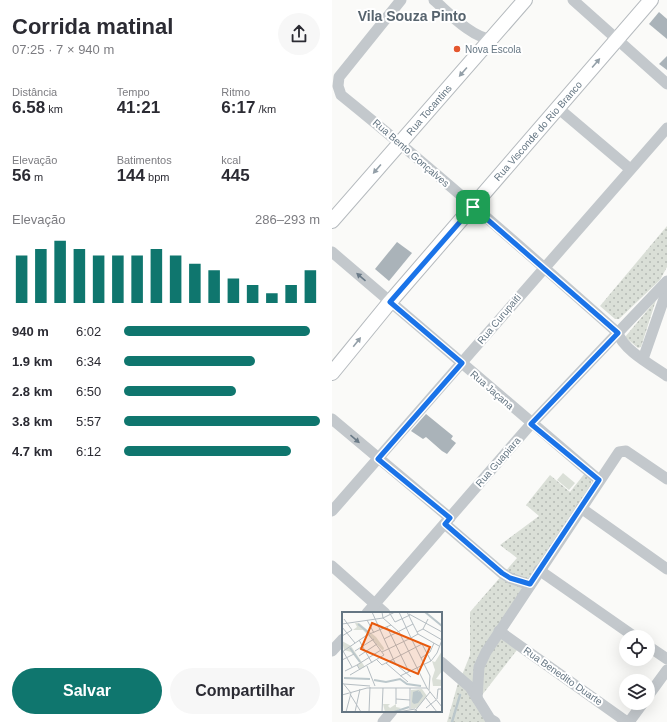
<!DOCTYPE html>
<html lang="pt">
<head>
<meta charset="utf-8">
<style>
	:root { --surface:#fff; --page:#f7f7f7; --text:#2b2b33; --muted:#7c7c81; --accent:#0f766e }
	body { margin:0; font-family:Helvetica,sans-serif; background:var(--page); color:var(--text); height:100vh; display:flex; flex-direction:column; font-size:15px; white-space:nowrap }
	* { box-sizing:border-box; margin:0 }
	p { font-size:13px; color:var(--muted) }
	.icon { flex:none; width:22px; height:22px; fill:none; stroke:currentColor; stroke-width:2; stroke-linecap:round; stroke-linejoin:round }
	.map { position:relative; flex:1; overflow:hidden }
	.panel { display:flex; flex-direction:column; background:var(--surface); width:332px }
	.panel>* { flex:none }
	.controls { position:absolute; left:287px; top:630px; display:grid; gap:8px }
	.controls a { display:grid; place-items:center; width:36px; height:36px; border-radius:50%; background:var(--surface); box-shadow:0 4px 16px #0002; font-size:20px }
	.pin { position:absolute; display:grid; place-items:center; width:34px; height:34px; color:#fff; margin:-17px; border-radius:8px; box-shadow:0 2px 6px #0006 }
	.round { display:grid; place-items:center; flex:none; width:42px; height:42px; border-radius:21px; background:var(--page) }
	.overview { display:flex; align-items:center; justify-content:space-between; height:68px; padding:0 12px }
	h1 { font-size:22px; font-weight:800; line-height:30px }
	.metrics { display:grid; grid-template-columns:repeat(3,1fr); gap:6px; height:68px; padding:4px 12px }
	.metrics div { display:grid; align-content:center }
	.metrics b { font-size:17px; font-weight:800 }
	.metrics small { font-size:11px; font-weight:400 }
	.metrics p { font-size:11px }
	.chart { height:112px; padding:8px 12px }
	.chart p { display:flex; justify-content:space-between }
	.chart svg { width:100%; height:72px; margin-top:4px; stroke:var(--accent); stroke-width:6 }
	.cta { display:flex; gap:8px; margin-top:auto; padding:8px 12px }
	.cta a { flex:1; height:46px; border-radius:24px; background:var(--accent); color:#fff; font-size:16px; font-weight:800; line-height:46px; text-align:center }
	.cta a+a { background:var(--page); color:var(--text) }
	ul { padding:0 12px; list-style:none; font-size:13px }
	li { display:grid; grid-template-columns:64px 48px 1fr; align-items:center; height:30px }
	li i { height:10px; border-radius:5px; background:var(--accent) }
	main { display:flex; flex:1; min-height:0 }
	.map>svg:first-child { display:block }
	.park { fill:url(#park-dots) }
	.garden { fill:#dadfd7 }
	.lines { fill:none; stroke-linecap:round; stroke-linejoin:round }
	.stream { stroke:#bbc7cb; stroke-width:2.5 }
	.building { fill:#aab3b9 }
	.major-casing { stroke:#b5babe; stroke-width:16 }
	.minor { stroke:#c3c8cc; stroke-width:11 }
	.major { stroke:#fff; stroke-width:14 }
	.oneway { fill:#939fa8 }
	.oneway2 { fill:#6a7a87 }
	.route-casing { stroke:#fff; stroke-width:8 }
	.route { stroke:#1a73e8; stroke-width:5 }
	.poi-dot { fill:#e4572e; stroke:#fff; stroke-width:1.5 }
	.labels { text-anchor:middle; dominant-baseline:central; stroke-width:4; stroke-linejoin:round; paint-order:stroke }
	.poi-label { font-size:10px; fill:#657683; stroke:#fff; text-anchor:start }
	.street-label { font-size:10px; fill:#657683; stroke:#fff }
	.district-label { font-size:14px; font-weight:bold; fill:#57646e; stroke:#fff }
	.inset-river { fill:none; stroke:#bbc7cb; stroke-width:2 }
	.inset-road { fill:none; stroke:#b5bdc2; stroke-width:1 }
	.view { fill:#e8590c; fill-opacity:0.15; stroke:#e8590c; stroke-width:2 }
	.inset-edge { fill:none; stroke:#657683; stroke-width:2 }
</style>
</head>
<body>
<main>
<section class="panel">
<div class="overview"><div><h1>Corrida matinal</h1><p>07:25 · 7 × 940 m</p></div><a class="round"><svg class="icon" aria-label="share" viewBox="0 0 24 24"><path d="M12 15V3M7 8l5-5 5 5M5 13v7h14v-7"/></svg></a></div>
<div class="metrics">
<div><p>Distância</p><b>6.58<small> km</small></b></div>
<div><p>Tempo</p><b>41:21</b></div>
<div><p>Ritmo</p><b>6:17<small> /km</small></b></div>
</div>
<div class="metrics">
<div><p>Elevação</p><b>56<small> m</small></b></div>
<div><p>Batimentos</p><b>144<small> bpm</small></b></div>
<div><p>kcal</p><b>445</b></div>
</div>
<div class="chart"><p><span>Elevação</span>286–293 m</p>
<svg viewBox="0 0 160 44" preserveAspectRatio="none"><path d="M5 44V15M15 44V11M25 44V6M35 44V11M45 44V15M55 44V15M65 44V15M75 44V11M85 44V15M95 44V20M105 44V24M115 44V29M125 44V33M135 44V38M145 44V33M155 44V24"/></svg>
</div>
<ul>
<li><b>940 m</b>6:02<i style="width:95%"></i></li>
<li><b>1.9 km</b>6:34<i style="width:67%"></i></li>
<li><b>2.8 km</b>6:50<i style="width:57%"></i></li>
<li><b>3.8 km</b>5:57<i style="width:100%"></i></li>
<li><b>4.7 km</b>6:12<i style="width:85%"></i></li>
</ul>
<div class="cta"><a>Salvar</a><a>Compartilhar</a></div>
</section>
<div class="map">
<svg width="335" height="722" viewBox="0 0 335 722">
	<defs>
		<pattern id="park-dots" width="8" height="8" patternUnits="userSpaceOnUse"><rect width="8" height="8" fill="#dadfd7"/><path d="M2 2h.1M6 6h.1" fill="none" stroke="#b4b9b4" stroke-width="1.8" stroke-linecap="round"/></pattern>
	</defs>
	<rect width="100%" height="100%" fill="#fafaf8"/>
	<g class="park">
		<path d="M335,226V267L328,280L287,319H283L268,306Z"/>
		<path d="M324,300L309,347L306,348L293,337Z"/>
		<path d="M253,473L259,480L260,485L141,684L130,675L138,655V612L185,558L168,545L207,516L194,505L218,475L238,492Z"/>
		<path d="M167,637L185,650L147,699L149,674Z"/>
		<path d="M126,683L132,685L155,722H115Z"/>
	</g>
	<path class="garden" d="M231,473L243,483L237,490L225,480Z"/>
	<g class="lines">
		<path class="stream" d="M120,722L128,695"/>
	</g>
	<g class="building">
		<path d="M327,12L335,19V39L317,24Z"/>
		<path d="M335,56V70L327,64Z"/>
		<path d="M65,242L80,253L57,281L43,269Z"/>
		<path d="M94,414L121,436L119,439L124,443L115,454L110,451L94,437L91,439L79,431Z"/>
	</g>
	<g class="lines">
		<defs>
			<g id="major">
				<path d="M0,221L193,0"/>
				<path d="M0,373L58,302L319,0"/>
			</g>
		</defs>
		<use href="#major" class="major-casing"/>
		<g class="minor">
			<path d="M69,0L7,77L6,86L9,95C103,171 195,252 286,333C291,350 321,366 335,376"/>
			<path d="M102,0C116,12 141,39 160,39"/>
			<path d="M241,0L335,84"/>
			<path d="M226,108L298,169"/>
			<path d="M0,252L267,480"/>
			<path d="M311,359L335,290"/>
			<path d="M0,419L118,518"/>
			<path d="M249,508L335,569"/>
			<path d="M0,511L335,128"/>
			<path d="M113,524L170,573L178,578L198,585"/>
			<path d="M0,566L53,613"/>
			<path d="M207,570L303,637"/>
			<path d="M35,613L199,424L335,281"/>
			<path d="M167,631L295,722"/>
			<path d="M316,646L335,659"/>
			<path d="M0,651L11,639"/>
			<path d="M109,662L138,687L158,719L163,722"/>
			<path d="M316,696L335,670"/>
			<path d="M145,698L147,667L154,652L287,452L294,451L335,479"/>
			<path d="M51,722L60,711"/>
			<path d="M297,722L311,703"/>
		</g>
		<use href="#major" class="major"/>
	</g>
	<defs><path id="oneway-solid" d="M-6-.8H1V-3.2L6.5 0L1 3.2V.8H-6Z"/></defs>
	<g class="oneway">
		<use href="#oneway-solid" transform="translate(264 63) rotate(-49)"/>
		<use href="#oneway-solid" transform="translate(131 72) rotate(131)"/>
		<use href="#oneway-solid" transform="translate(45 169) rotate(131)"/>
		<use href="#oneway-solid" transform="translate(25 342) rotate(-51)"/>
	</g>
	<g class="oneway2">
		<use href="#oneway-solid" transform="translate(29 277) rotate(-139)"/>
		<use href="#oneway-solid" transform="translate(23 439) rotate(41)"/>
	</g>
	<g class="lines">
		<defs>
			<path id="route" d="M141,207L286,333L199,424L267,480L198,584L178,578L170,573L113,524L118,518L46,459L130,363L58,302Z"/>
		</defs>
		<use href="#route" class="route-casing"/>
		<use href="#route" class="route"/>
	</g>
	<circle class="poi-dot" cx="125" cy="49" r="4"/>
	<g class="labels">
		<g class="poi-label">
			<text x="133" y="49">Nova Escola</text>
		</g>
		<g class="street-label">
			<text transform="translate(97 110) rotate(-49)">Rua Tocantins</text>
			<text transform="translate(206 131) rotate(-49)">Rua Visconde do Rio Branco</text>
			<text transform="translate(79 153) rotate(41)">Rua Bento Gonçalves</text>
			<text transform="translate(167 319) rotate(-50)">Rua Curupaiti</text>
			<text transform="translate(160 390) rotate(41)">Rua Jaçana</text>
			<text transform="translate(166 462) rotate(-49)">Rua Guapiara</text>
			<text transform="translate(231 676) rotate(35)">Rua Benedito Duarte</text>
		</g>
		<g class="district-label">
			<text x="80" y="16">Vila Souza Pinto</text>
		</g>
	</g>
	<g transform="translate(10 612)">
		<rect width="100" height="100" fill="#fafaf8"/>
		<path d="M41,92H48L46,94L48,96L54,92V95L59,96L52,100H43Z" fill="#dadfd7"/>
		<path d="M13,11H17L34,25L42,36L41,39L21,18H11L15,15ZM0,29L9,34L23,55L18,57L15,53L18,51L9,40L2,38ZM100,39V59L94,67L100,68V74H91L90,67L93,58L90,49L93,50ZM80,77L85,84L75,96L69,97V78Z" fill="#dadfd7"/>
		<path d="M77,78L76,80L78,79L81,84L76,91L72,92L70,90L71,80Z" fill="#bbc7cb"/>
		<path class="inset-river" d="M83,0L100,14M16,12L27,21M8,36L18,50M2,66L28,67M32,68L44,70L58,67L65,72L79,74M52,100L67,95"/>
		<path class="inset-road" d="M30,0L54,53M40,0L41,6L57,20L85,76L100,95M47,0L53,10L68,3M65,0L76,22L69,26L88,64L87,78M67,2L100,20M25,8L32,21M0,12L41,6L53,0M0,15L13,31M45,15L67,60M75,20L81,17L86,7M76,22L97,34M0,24L10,18L2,7M42,27L71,12M17,28L30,51M1,39L10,55M13,39L32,27M0,40L25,23L49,13M40,40L69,26L57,0M17,44L35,32M79,46L88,40L92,31M0,48L12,42M35,48L40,53L80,32L89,49M49,48L69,65M44,51L66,70M15,53L39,38M25,54L33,74M3,59L15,53L18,58M8,63L42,43L27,23M58,64L89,49L95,41L100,28L81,17M0,70L9,81L4,100M2,72L28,74M8,82L19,100M0,83L25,76H85M84,86L95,100M54,87L68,88M95,87L96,77H100M54,92V76M84,96L94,88M68,97V76M13,100L18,77M27,100L28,75M40,100L41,76M56,100L73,97L76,100M72,100L88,80"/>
		<path class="view" d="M30,11L88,35L76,62L19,37Z"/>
		<rect width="100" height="100" class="inset-edge"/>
	</g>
</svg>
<div class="controls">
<a><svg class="icon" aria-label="locate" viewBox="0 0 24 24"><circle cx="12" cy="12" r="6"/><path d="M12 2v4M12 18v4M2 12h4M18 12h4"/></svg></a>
<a><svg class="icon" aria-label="layers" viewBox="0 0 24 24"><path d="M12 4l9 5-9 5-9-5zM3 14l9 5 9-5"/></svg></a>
</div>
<div class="pin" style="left:141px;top:207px;background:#1e9e55"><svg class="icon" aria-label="arrive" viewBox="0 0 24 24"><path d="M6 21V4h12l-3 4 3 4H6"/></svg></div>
</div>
</main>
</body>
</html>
